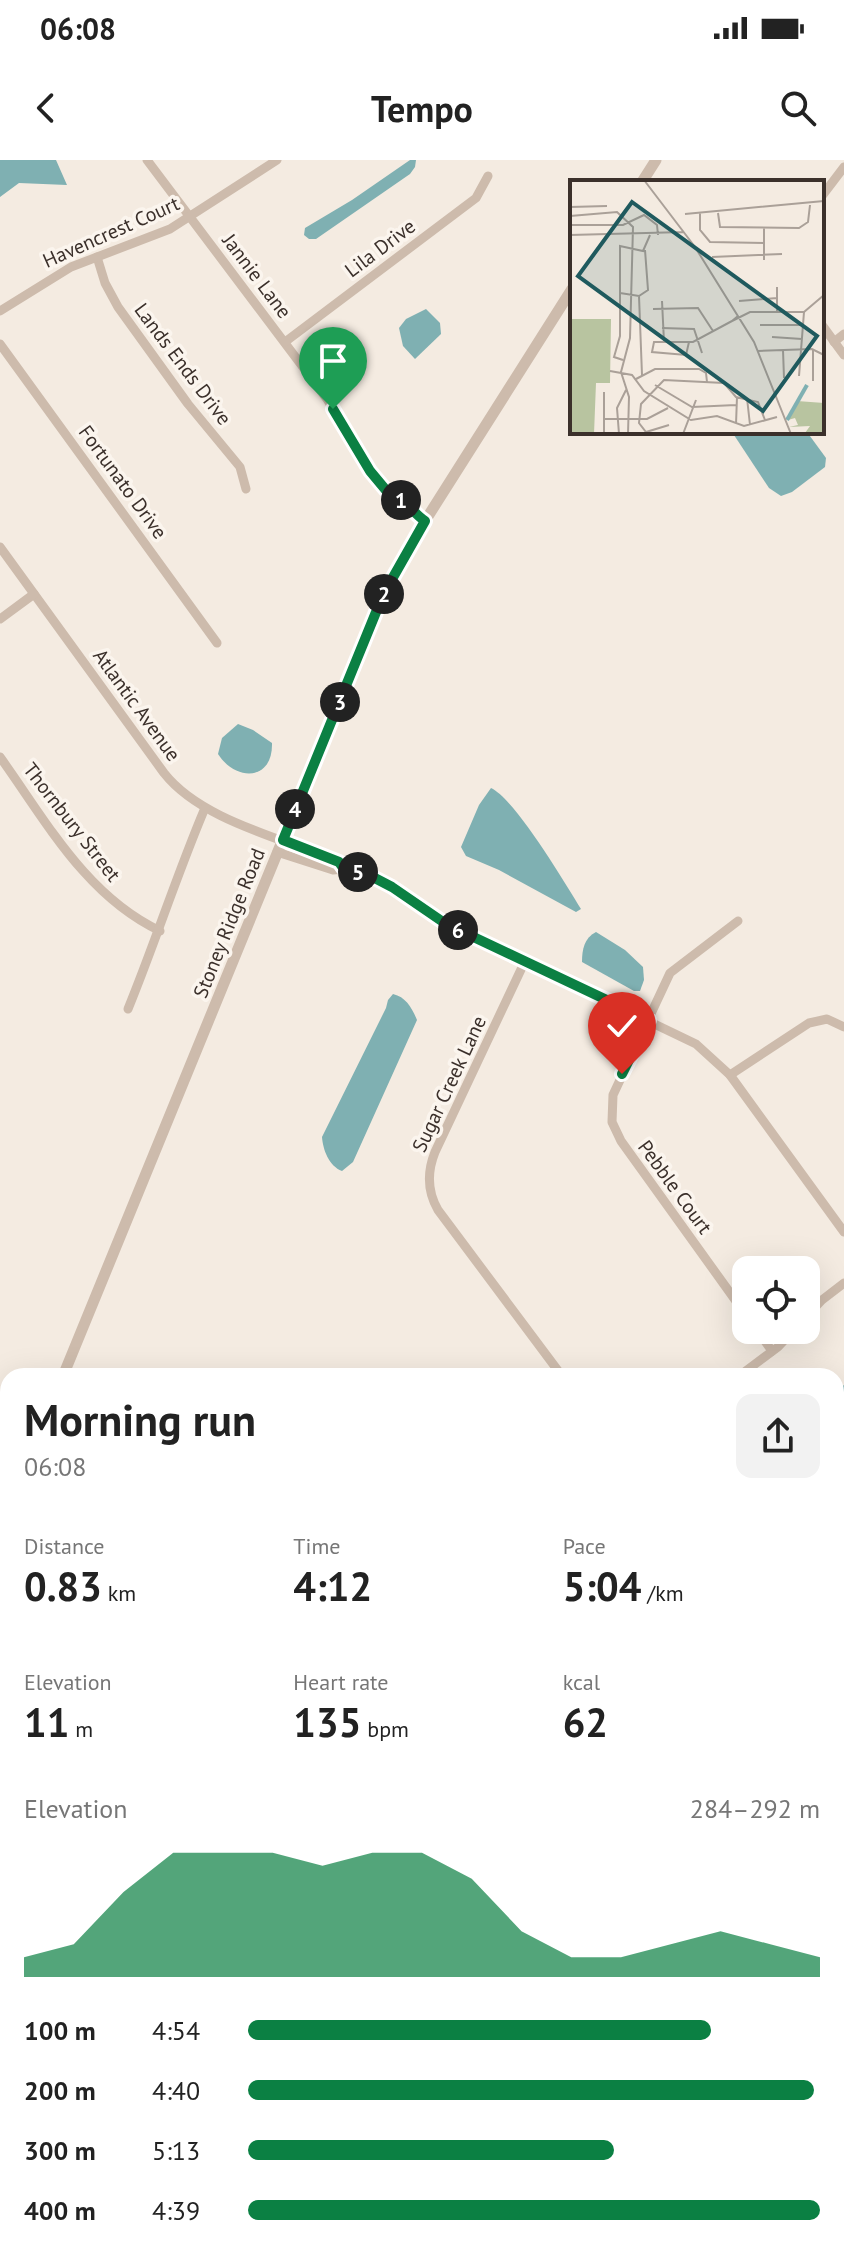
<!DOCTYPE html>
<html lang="en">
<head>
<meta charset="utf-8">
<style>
	:root { --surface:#fff; --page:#f2f2f2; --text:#222; --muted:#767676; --accent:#0b8043 }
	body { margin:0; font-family:"PT Sans",sans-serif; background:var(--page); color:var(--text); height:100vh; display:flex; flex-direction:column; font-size:30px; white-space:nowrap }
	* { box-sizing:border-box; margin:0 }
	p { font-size:26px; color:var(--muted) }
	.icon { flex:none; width:44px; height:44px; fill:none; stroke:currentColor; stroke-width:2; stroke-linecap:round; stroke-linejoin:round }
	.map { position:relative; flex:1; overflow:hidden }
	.details { position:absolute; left:0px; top:1208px; width:844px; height:890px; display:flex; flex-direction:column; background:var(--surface); border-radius:24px 24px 0 0; box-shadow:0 8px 32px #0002 }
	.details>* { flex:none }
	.tools { position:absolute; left:732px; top:1096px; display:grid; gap:16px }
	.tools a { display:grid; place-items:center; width:88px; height:88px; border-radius:16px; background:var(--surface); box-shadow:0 8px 32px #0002; font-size:40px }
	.pin { position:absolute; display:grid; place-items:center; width:68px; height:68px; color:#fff; margin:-82px -34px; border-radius:50% 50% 50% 0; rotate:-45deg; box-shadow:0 0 8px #0007 }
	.pin .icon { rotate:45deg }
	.km { position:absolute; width:40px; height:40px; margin:-20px; border-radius:50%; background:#222; color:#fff; font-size:22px; line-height:40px; text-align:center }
	.round { display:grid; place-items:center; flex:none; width:84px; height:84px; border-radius:16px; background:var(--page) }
	.overview { display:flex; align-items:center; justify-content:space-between; height:136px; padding:0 24px }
	h1 { font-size:44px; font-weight:800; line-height:60px }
	.figures { display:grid; grid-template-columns:repeat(3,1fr); gap:12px; height:136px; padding:8px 24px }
	.figures div { display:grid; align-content:center }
	.figures b { font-size:40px; font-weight:800 }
	.figures small { font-size:22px; font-weight:400 }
	.figures p { font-size:22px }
	.chart { height:224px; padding:16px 24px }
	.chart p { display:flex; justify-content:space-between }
	.chart svg { width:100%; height:144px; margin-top:8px; fill:var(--accent); opacity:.7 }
	ul { padding:0 24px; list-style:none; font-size:26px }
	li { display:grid; grid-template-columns:128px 96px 1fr; align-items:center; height:60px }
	li i { height:20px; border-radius:10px; background:var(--accent) }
	.status { display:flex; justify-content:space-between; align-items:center; height:56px; padding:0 40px; background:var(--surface); direction:ltr }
	.status svg { height:22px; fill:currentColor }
	header { display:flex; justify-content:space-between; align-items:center; height:104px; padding:0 24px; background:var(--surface); font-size:36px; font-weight:800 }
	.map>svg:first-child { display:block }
	.water { fill:#7fb0b2 }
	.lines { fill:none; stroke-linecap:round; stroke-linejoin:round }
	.minor { stroke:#cdbbac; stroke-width:9 }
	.tertiary { stroke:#cdbbac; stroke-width:11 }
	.route-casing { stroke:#fff; stroke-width:16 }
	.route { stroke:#0b8043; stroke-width:10 }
	.labels { text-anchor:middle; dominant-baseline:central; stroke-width:7; stroke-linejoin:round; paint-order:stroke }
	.street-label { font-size:20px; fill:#3b302b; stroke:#fbf5ee }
	.inset-river { fill:none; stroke:#7fb0b2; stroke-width:4 }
	.inset-road { fill:none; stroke:#aaa098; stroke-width:2 }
	.view { fill:#1f5a5e; fill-opacity:0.15; stroke:#1f5a5e; stroke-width:4 }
	.inset-edge { fill:none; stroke:#3b302b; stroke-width:4 }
</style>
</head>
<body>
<div class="status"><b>06:08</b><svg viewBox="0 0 49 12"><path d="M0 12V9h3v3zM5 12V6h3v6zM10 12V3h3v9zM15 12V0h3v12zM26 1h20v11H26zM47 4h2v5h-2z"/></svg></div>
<header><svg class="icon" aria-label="back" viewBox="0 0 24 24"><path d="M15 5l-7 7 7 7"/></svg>Tempo<svg class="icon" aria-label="search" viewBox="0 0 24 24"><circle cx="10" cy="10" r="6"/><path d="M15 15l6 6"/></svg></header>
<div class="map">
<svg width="844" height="2097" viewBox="0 0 844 2097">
	<rect width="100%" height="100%" fill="#f4ebe1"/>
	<g class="water">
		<path d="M0,0H56L67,25L19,23L0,37Z"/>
		<path d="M410,0H416L415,7L410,14L316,79H309L304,75L305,68L352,40Z"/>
		<path d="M426,149L440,163L441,174L415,199L403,186L399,168L406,159Z"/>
		<path d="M732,272H807L826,298L825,307L792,332L781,336L769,328Z"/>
		<path d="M238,564L253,570L272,583C273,621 236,622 218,594L222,578Z"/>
		<path d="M491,628C515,639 565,723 581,749L576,752L499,710L466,696L461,687L479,645Z"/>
		<path d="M596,772L625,790L643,807L644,820L640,831H634L582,802C582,790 584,778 596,772Z"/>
		<path d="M393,834C406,837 412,848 417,860L353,1002L342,1011C329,1006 323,990 322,977L386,848L388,840Z"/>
		<path d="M844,1225V1328L836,1334V1232Z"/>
	</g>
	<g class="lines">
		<g class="minor">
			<path d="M147,0L327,239L370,311L390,335V341C402,350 413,354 425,361"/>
			<path d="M822,36L844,7"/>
			<path d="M97,97L105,123L118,147L188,244L240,307L246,329"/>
			<path d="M0,151L71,107L170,69L277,0"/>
			<path d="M822,165L844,195"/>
			<path d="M285,182L476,38L488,16"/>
			<path d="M834,182L844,174"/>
			<path d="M0,184L217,483"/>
			<path d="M390,335C400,336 410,344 413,354"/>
			<path d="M0,387L164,613C200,659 278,677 331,699L344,709L333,710L277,692"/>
			<path d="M0,459L34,434"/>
			<path d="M0,597C46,661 86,736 160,771"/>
			<path d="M344,709L374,717L446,764L696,884L730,915L844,1072"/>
			<path d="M738,761L670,813L613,935L612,962L621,981L746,1155"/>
			<path d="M525,801L435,992C427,1012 427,1031 438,1050L562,1216"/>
			<path d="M128,849C155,783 177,714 205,648"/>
			<path d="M730,915L809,863L827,859L844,867"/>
			<path d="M806,1157L822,1140L844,1123"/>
			<path d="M757,1170L772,1191"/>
			<path d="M739,1216L778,1187L794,1170"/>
			<path d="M836,1403L844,1397"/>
			<path d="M836,1538L844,1531"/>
			<path d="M0,1585L8,1595"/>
			<path d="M836,1647L844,1642"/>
			<path d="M138,2090L139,2097"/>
			<path d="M258,2090L263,2097"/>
			<path d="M371,2090L376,2097"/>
		</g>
		<g class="tertiary">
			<path d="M642,22L656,0"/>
			<path d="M63,1216L383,435L425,361L572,129"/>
			<path d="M0,1367L8,1348"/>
		</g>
	</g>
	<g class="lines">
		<defs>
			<path id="route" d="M333,249L370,311L390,335C406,337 412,353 425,361L383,435L283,680L339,702L344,709L369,715L392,727L446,764L649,860L622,914"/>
		</defs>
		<use href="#route" class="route-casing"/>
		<use href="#route" class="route"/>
	</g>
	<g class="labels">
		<g class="street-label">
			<text transform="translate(111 72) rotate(-24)">Havencrest Court</text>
			<text transform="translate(380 88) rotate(-37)">Lila Drive</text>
			<text transform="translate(257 116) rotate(53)">Jannie Lane</text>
			<text transform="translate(183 204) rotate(53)">Lands Ends Drive</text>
			<text transform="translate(123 322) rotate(54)">Fortunato Drive</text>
			<text transform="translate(137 545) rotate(54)">Atlantic Avenue</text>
			<text transform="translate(72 662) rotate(52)">Thornbury Street</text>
			<text transform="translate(229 763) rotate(-68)">Stoney Ridge Road</text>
			<text transform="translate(449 924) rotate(-65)">Sugar Creek Lane</text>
			<text transform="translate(675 1027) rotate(54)">Pebble Court</text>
		</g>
	</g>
	<g transform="translate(570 20)">
		<rect width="254" height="254" fill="#f4ebe1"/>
		<path d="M0,139H41L40,203H26L24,254H0ZM227,221L254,223V254L235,253L240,246L219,247L228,245L225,238L218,240Z" fill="#b8c4a0"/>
		<path class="inset-river" d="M217,240L237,205"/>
		<path class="inset-road" d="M74,0L125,67L184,162L221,254M0,27L37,26M130,33V50L140,62L194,63M148,33L150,47L229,48L238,42L240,25M115,34L254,21M0,36L47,32L63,47L60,158L51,192L59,217L58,254M0,45H53L74,35L87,45L88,55M194,48V80M0,55L114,52M142,77L212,74M50,113L69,116L78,110L75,70M69,116L72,195M92,121L94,162M169,121L207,118M83,129L128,128L143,151M207,132V107M168,136L162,141L180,132H234L254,115M190,145H234M92,148L124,149L132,173M202,157L232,159M119,162L116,175L82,172L84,162H123L162,141M213,170L214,198M188,171L242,169L254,175M53,180L44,177L50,156V66L73,71L80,55M40,191L62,195L74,211L121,240L147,236L174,246L207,237M229,196L234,132M66,199L85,189H129L136,193L137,202M243,201V170M85,205L122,227L166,225M177,218L180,245M34,239H77L98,228M166,244L167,217M99,245L76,252L69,243L71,224L94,200L154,203L166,217L188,222L195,240M34,254V212M49,254L47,228L56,210M113,254L126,220"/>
		<path class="view" d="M62,22L247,156L193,231L8,96Z"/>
		<rect width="254" height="254" class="inset-edge"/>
	</g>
</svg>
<div class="tools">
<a><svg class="icon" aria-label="locate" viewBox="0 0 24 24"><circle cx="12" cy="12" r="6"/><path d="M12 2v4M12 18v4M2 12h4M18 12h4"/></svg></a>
</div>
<div class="pin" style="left:333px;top:249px;background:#1e9e55"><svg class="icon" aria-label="arrive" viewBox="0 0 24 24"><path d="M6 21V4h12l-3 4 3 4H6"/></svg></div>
<div class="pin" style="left:622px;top:914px;background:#d93025"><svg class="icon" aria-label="check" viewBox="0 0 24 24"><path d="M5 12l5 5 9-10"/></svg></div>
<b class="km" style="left:401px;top:340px">1</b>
<b class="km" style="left:384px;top:434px">2</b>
<b class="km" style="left:340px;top:542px">3</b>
<b class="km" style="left:295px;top:649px">4</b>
<b class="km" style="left:358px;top:712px">5</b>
<b class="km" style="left:458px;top:770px">6</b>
<section class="details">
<div class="overview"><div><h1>Morning run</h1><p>06:08</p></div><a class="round"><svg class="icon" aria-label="share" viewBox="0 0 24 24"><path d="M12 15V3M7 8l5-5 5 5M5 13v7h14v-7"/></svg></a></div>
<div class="figures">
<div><p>Distance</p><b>0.83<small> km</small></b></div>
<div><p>Time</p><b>4:12</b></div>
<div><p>Pace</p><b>5:04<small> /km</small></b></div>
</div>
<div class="figures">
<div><p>Elevation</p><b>11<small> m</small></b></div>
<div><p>Heart rate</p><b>135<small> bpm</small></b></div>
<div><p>kcal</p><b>62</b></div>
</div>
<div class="chart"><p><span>Elevation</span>284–292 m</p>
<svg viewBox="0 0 160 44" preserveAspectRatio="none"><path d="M0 44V38L10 34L20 18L30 6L40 6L50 6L60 10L70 6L80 6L90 14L100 30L110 38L120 38L130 34L140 30L150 34L160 38V44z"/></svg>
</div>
<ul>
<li><b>100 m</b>4:54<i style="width:81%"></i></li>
<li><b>200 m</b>4:40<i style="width:99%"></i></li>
<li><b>300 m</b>5:13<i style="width:64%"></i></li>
<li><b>400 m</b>4:39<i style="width:100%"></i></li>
</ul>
</section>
</div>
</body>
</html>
